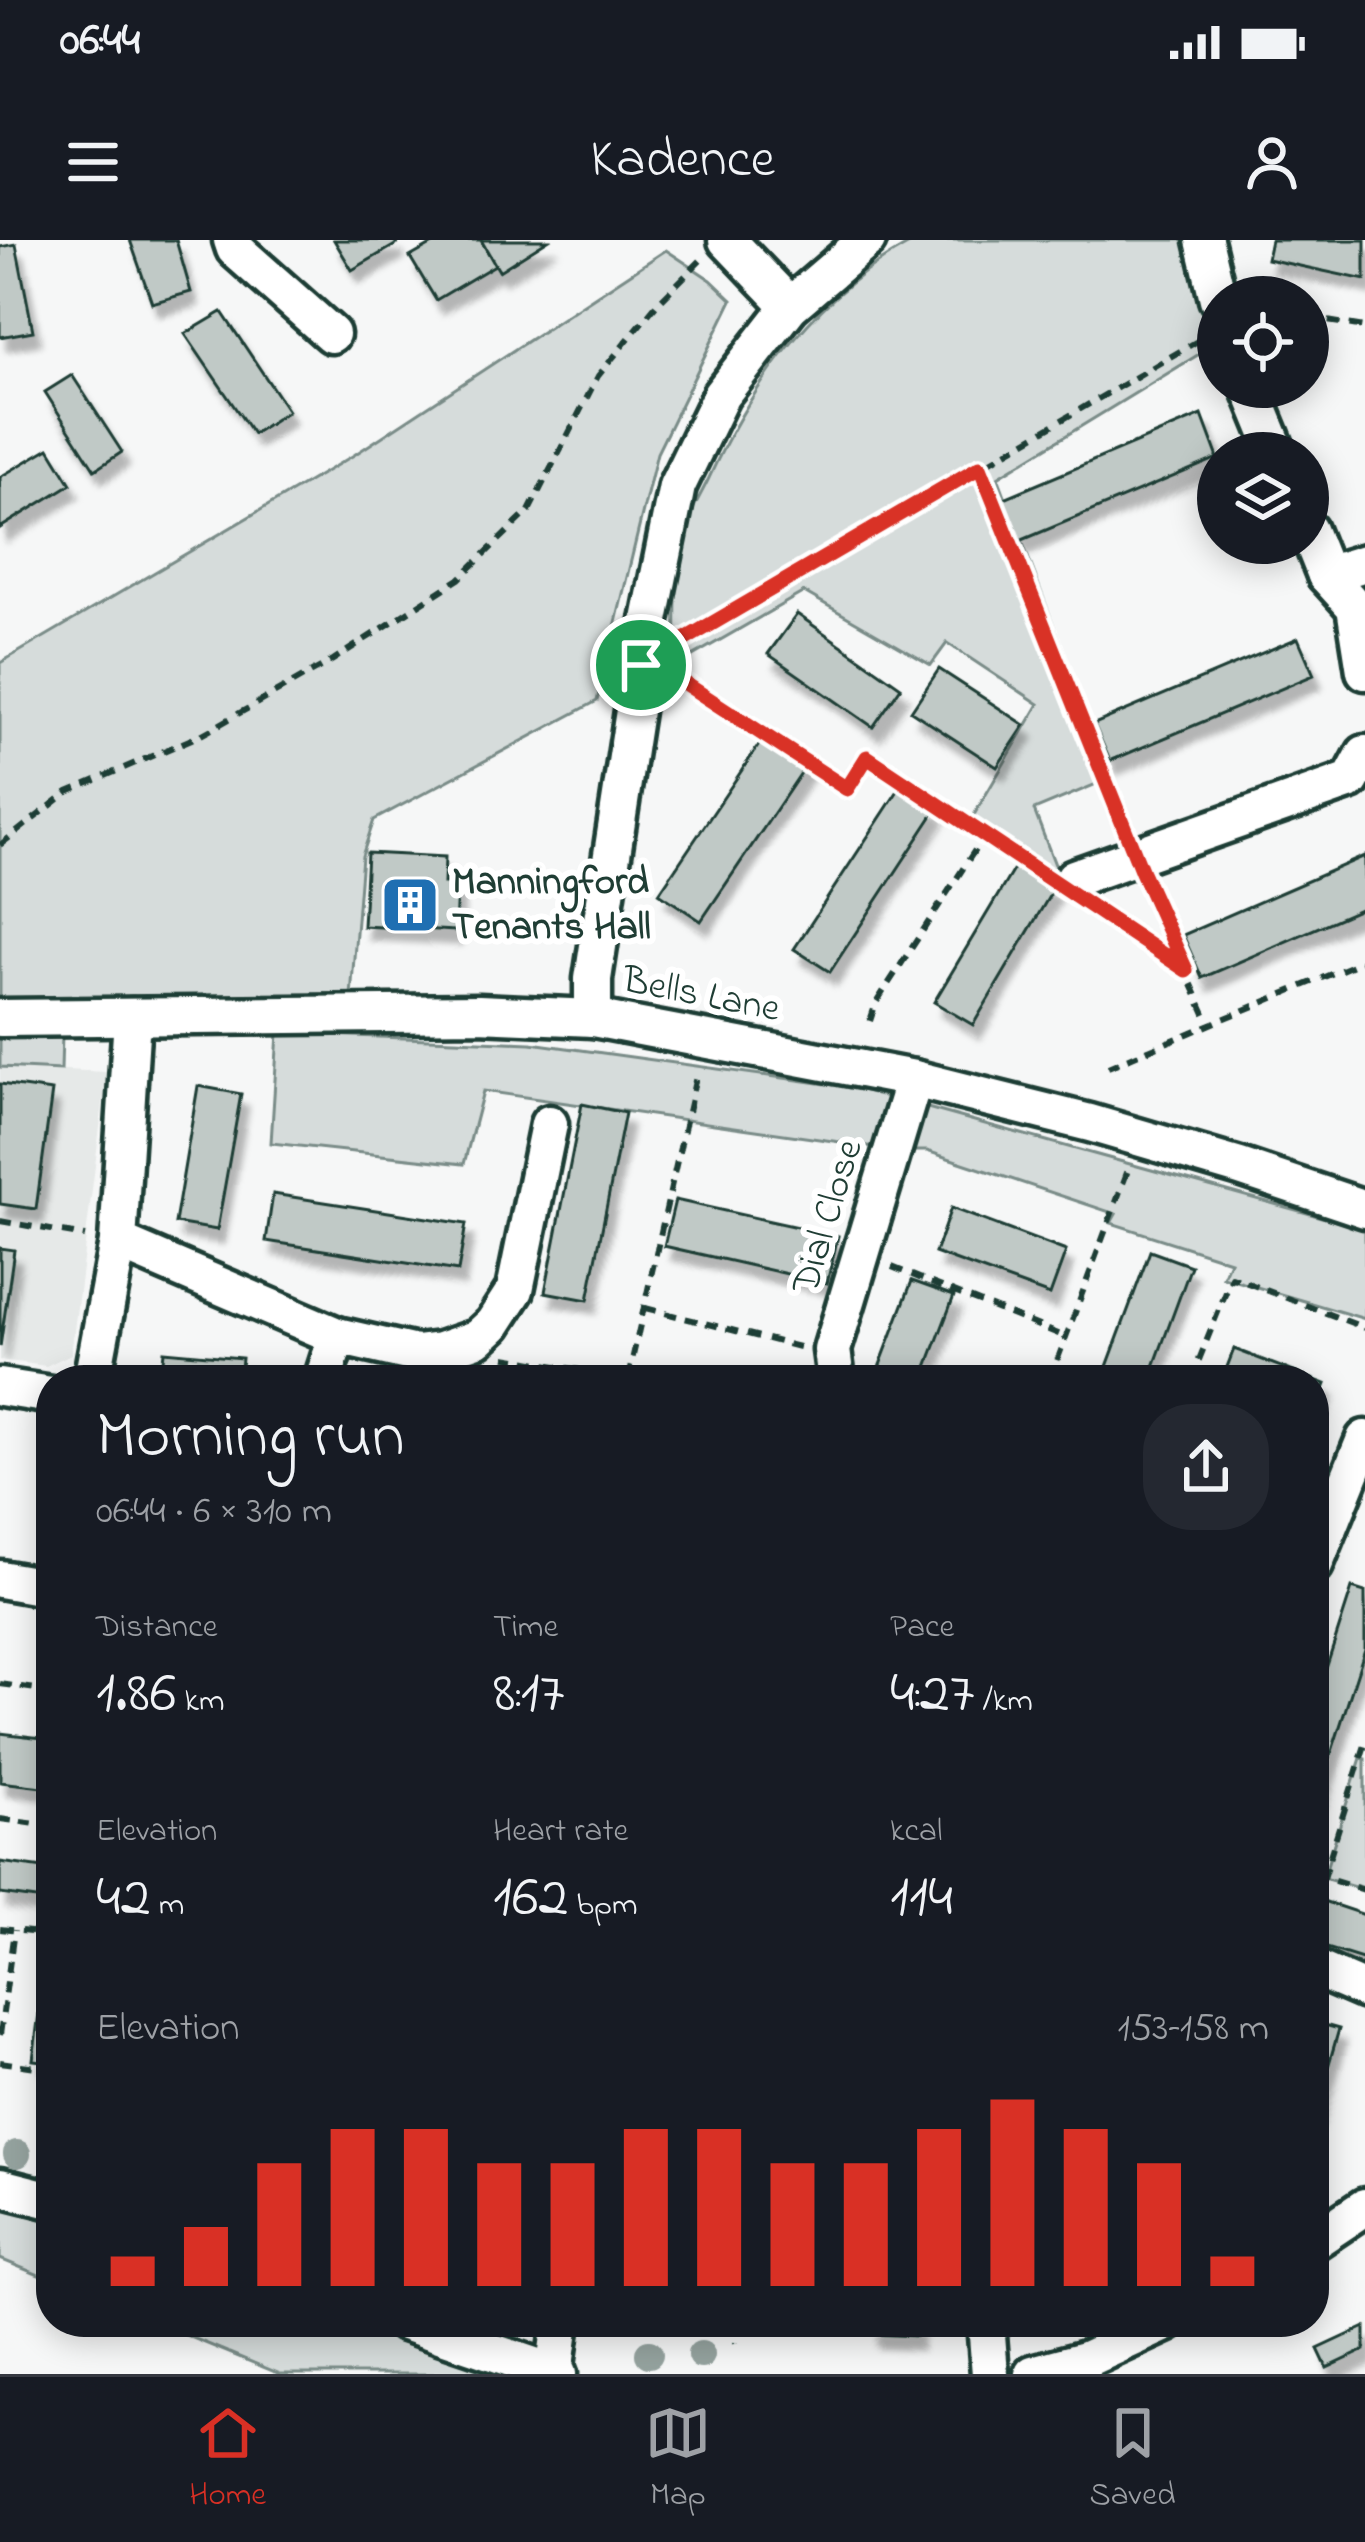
<!DOCTYPE html>
<html lang="en">
<head>
<meta charset="utf-8">
<style>
	:root { --surface:#171b24; --page:#242831; --text:#f1f3f6; --muted:#9ea1a6; --line:#363941; --accent:#d93025 }
	body { margin:0; font-family:"Indie Flower",sans-serif; background:var(--page); color:var(--text); height:100vh; display:flex; flex-direction:column; font-size:45px; white-space:nowrap }
	* { box-sizing:border-box; margin:0 }
	p { font-size:39px; color:var(--muted) }
	.icon { flex:none; width:66px; height:66px; fill:none; stroke:currentColor; stroke-width:2; stroke-linecap:round; stroke-linejoin:round }
	.map { position:relative; flex:1; overflow:hidden }
	.details { position:absolute; left:36px; top:1125px; width:1293px; height:972px; display:flex; flex-direction:column; background:var(--surface); border-radius:48px; box-shadow:0 6px 30px #0003 }
	.details>* { flex:none }
	.tools { position:absolute; left:1197px; top:36px; display:grid; gap:24px }
	.tools a { display:grid; place-items:center; width:132px; height:132px; border-radius:50%; background:var(--surface); box-shadow:0 6px 30px #0003; font-size:60px }
	.pin { position:absolute; display:grid; place-items:center; width:102px; height:102px; color:#fff; margin:-51px; border:6px solid #fff; border-radius:50%; box-shadow:0 3px 12px #0007 }
	.round { display:grid; place-items:center; flex:none; width:126px; height:126px; border-radius:48px; background:var(--page) }
	.overview { display:flex; align-items:center; justify-content:space-between; height:204px; padding:0 60px }
	h1 { font-size:66px; font-weight:600; line-height:90px }
	.stats { display:grid; grid-template-columns:repeat(3,1fr); gap:18px; height:204px; padding:12px 60px }
	.stats div { display:grid; align-content:center }
	.stats b { font-size:60px; font-weight:600 }
	.stats small { font-size:33px; font-weight:400 }
	.stats p { font-size:33px }
	.chart { height:336px; padding:24px 60px }
	.chart p { display:flex; justify-content:space-between }
	.chart svg { width:100%; height:216px; margin-top:12px; stroke:var(--accent); stroke-width:6 }
	.status { display:flex; justify-content:space-between; align-items:center; height:84px; padding:0 60px; background:var(--surface); direction:ltr }
	.status svg { height:33px; fill:currentColor }
	header { display:flex; justify-content:space-between; align-items:center; height:156px; padding:0 60px; background:var(--surface); font-size:54px; font-weight:600 }
	.menu { display:flex; justify-content:space-around; align-items:center; height:168px; border-top:3px solid var(--line); background:var(--surface); font-size:33px; color:var(--muted) }
	.menu a { display:grid; justify-items:center; gap:6px }
	.menu .selected { color:var(--accent) }
	.map>svg:first-child { display:block }
	.built { fill:#e6e9e8 }
	.green { fill:#d6dcdb; stroke:#7a8c88; stroke-width:3 }
	.building { fill:#c0c9c6; stroke:#1f3d34; stroke-width:3; filter:url(#shadow) }
	.lines { fill:none; stroke-linecap:round; stroke-linejoin:round }
	.minor-casing { stroke:#1f3d34; stroke-width:45 }
	.path { stroke:#1f3d34; stroke-width:6; stroke-dasharray:12 9; stroke-linecap:butt }
	.minor { stroke:#fff; stroke-width:36 }
	.tree { fill:#94a29e }
	.route-casing { stroke:#fff; stroke-width:24 }
	.route { stroke:#d93025; stroke-width:15 }
	.labels { text-anchor:middle; dominant-baseline:central; stroke-width:12; stroke-linejoin:round; paint-order:stroke }
	.poi-label { font-size:39px; font-weight:bold; fill:#1f3d34; stroke:#fff; text-anchor:start }
	.street-label { font-size:39px; fill:#1f3d34; stroke:#fff }
</style>
</head>
<body>
<div class="status"><b>06:44</b><svg viewBox="0 0 49 12"><path d="M0 12V9h3v3zM5 12V6h3v6zM10 12V3h3v9zM15 12V0h3v12zM26 1h20v11H26zM47 4h2v5h-2z"/></svg></div>
<header><svg class="icon" aria-label="menu" viewBox="0 0 24 24"><path d="M4 6h16M4 12h16M4 18h16"/></svg>Kadence<svg class="icon" aria-label="person" viewBox="0 0 24 24"><circle cx="12" cy="8" r="4"/><path d="M4 21q1-7 8-7t8 7"/></svg></header>
<div class="map">
<svg width="1365" height="2134" viewBox="0 0 1365 2134">
	<defs>
		<filter id="shadow"><feDropShadow dx="7" dy="13" stdDeviation="3" flood-color="#0004"/></filter>
	</defs>
	<rect width="100%" height="100%" fill="#f6f7f7"/>
	<filter id="ink" filterUnits="userSpaceOnUse"><feTurbulence type="fractalNoise" baseFrequency=".00833" numOctaves="2"/><feDisplacementMap in="SourceGraphic" scale="24" xChannelSelector="R" yChannelSelector="G"/><feConvolveMatrix kernelMatrix="1 2 1 2 8 2 1 2 1" color-interpolation-filters="sRGB"/></filter>
	<g filter="url(#ink)">
		<path class="built" d="M0,827L107,832L71,1114L46,1126L0,1120Z"/>
		<g class="green">
			<path d="M917,0H1184L1214,105L998,237L1111,538L1034,570L1062,643L971,580L1039,464L947,403L931,425L804,352L675,426C677,391 673,328 682,297C687,277 700,257 709,238C753,141 820,49 917,0Z"/>
			<path d="M666,10L711,40L732,60L657,213L597,461L374,580L362,616L351,756L0,760V423L354,215Z"/>
			<path d="M278,793L531,803L855,848L1365,989V1079L1223,1037L1230,1021L1111,983L1116,974L927,911H903L483,851L464,924L271,903Z"/>
			<path d="M62,794L61,830L0,827V795Z"/>
			<path d="M1361,1518L1365,1519V1650L1323,1638Z"/>
			<path d="M0,1966L51,1982V2040L0,2019Z"/>
			<path d="M154,2082H352L499,2134H280Z"/>
		</g>
		<g class="building">
			<path d="M130,0H176L191,52L152,63Z"/>
			<path d="M334,0H394L397,4L352,30Z"/>
			<path d="M440,0H481L495,25L436,60L410,17Z"/>
			<path d="M481,0H548L499,31Z"/>
			<path d="M1271,0H1365V40L1267,19Z"/>
			<path d="M16,4L33,91L0,97V7Z"/>
			<path d="M222,72L288,171L253,194L185,94Z"/>
			<path d="M72,135L122,212L95,230L45,152Z"/>
			<path d="M1202,175L1218,218L1020,301L1002,259Z"/>
			<path d="M49,208L71,244L0,288V237Z"/>
			<path d="M797,374L901,447L873,487L768,414Z"/>
			<path d="M1298,398L1314,435L1110,521L1094,484Z"/>
			<path d="M939,429L1025,485L997,527L911,471Z"/>
			<path d="M767,493L809,521L701,681L659,653Z"/>
			<path d="M901,546L937,569L830,732L794,709Z"/>
			<path d="M367,613L445,617L444,643H457L455,691L363,686Z"/>
			<path d="M1365,616V667L1202,738L1183,695Z"/>
			<path d="M1016,625L1054,648L973,785L934,762Z"/>
			<path d="M0,844L52,851L36,969L0,964Z"/>
			<path d="M198,846L241,854L217,990L175,983Z"/>
			<path d="M582,864L625,873L588,1060L545,1052Z"/>
			<path d="M273,954L466,984L458,1031L266,1001Z"/>
			<path d="M675,960L838,996L827,1043L664,1006Z"/>
			<path d="M951,968L1066,1011L1050,1055L935,1013Z"/>
			<path d="M0,1008L14,1010L0,1107Z"/>
			<path d="M1150,1011L1191,1026L1149,1140H1102Z"/>
			<path d="M912,1041L954,1056L922,1140H895L877,1133Z"/>
			<path d="M1234,1109L1326,1144L1314,1175V1140H1222Z"/>
			<path d="M164,1111L242,1118L240,1140H161Z"/>
			<path d="M1352,1348L1365,1352V1409L1314,1567V1466Z"/>
			<path d="M0,1493L51,1499V1548L0,1542Z"/>
			<path d="M0,1622L51,1629V1661L0,1654Z"/>
			<path d="M1314,1658L1365,1675V1720L1314,1704Z"/>
			<path d="M47,1709L51,1710V1822L33,1820Z"/>
			<path d="M1314,1782L1339,1789L1314,1876Z"/>
			<path d="M872,2082H915V2096L871,2094Z"/>
			<path d="M1365,2087V2110L1327,2128L1318,2109Z"/>
		</g>
		<g class="lines">
			<defs>
				<g id="minor">
					<path d="M232,0L235,9L331,94"/>
					<path d="M727,0L790,66"/>
					<path d="M1204,0L1218,59"/>
					<path d="M1250,147L1277,213"/>
					<path d="M1308,290L1326,335L1355,367L1365,431"/>
					<path d="M1326,335L1365,323"/>
					<path d="M1074,638L1351,540L1365,514"/>
					<path d="M132,777L118,1002L337,1096L323,1140"/>
					<path d="M0,778L479,773L593,778L914,839L1090,883L1240,927L1365,969"/>
					<path d="M593,778V739L641,425L677,246L721,155L790,66L867,0"/>
					<path d="M337,1096L416,1114L440,1111L478,1098L493,1084L515,1050L549,884"/>
					<path d="M92,1140L118,1002"/>
					<path d="M836,1140L832,1110L914,839"/>
					<path d="M0,1147L51,1155"/>
					<path d="M1314,1325L1365,1199"/>
					<path d="M0,1339L51,1348"/>
					<path d="M1314,1728L1365,1750"/>
					<path d="M0,1947L51,1960"/>
					<path d="M1314,2001L1365,1967"/>
					<path d="M404,2082L558,2134"/>
					<path d="M986,2082L990,2134"/>
					<path d="M554,2133L561,2082"/>
					<path d="M1033,2134L1085,2120L1168,2082"/>
				</g>
			</defs>
			<use href="#minor" class="minor-casing"/>
			<g class="path">
				<path d="M1308,78L1365,87"/>
				<path d="M980,227L1124,586"/>
				<path d="M680,402L1213,92"/>
				<path d="M673,435L847,549L867,517L1041,634"/>
				<path d="M0,605L68,552L201,495L333,420L459,339L529,271L598,136L656,65L702,19"/>
				<path d="M1149,648L1210,785"/>
				<path d="M1092,668L1186,731"/>
				<path d="M870,781L876,763L984,596"/>
				<path d="M1108,827L1365,720"/>
				<path d="M0,981L85,996"/>
				<path d="M892,1027L1066,1097"/>
				<path d="M645,1068L799,1107"/>
				<path d="M505,1117L638,1140"/>
				<path d="M628,1138L697,832"/>
				<path d="M557,1140L563,1127"/>
				<path d="M1050,1140L1128,930"/>
				<path d="M1191,1140L1232,1037L1365,1088"/>
				<path d="M0,1444L51,1451"/>
				<path d="M0,1579L51,1586"/>
				<path d="M1314,1635L1365,1650"/>
				<path d="M1323,1638L1365,1505"/>
				<path d="M0,1689L51,1694"/>
				<path d="M0,1795L14,1690"/>
				<path d="M0,1822L51,1829"/>
				<path d="M734,2082L735,2104"/>
			</g>
			<use href="#minor" class="minor"/>
		</g>
		<g class="tree">
			<circle cx="17" cy="1914" r="14"/>
			<circle cx="649" cy="2114" r="14"/>
			<circle cx="701" cy="2115" r="14"/>
		</g>
	</g>
	<g class="lines" filter="url(#ink)">
		<defs>
			<path id="route" d="M980,227L1142,632L1186,730L867,517L847,549L669,433L641,425Z"/>
		</defs>
		<use href="#route" class="route-casing"/>
		<use href="#route" class="route"/>
	</g>
	<defs>
		<symbol id="building-square" viewBox="-11 -11 22 22"><rect x="-9" y="-9" width="18" height="18" rx="4" fill="#1f6fb2" stroke="#fff"/><path d="M-4-6H4V6H1V3H-1V6H-4ZM-2.5-4.3h1.7v1.8h-1.7ZM.8-4.3h1.7v1.8H.8ZM-2.5-1h1.7V.8h-1.7ZM.8-1h1.7V.8H.8Z" fill="#fff"/></symbol>
	</defs>
	<g fill-rule="evenodd">
		<use href="#building-square" x="377" y="632" width="66" height="66"/>
	</g>
	<g class="labels">
		<g class="poi-label">
			<text x="452" y="643">Manningford<tspan x="452" dy="45">Tenants Hall</tspan></text>
		</g>
		<g class="street-label">
			<text transform="translate(701 756) rotate(11)">Bells Lane</text>
			<text transform="translate(829 977) rotate(-73)">Dial Close</text>
		</g>
	</g>
</svg>
<div class="tools">
<a><svg class="icon" aria-label="locate" viewBox="0 0 24 24"><circle cx="12" cy="12" r="6"/><path d="M12 2v4M12 18v4M2 12h4M18 12h4"/></svg></a>
<a><svg class="icon" aria-label="layers" viewBox="0 0 24 24"><path d="M12 4l9 5-9 5-9-5zM3 14l9 5 9-5"/></svg></a>
</div>
<div class="pin" style="left:641px;top:425px;background:#1e9e55"><svg class="icon" aria-label="arrive" viewBox="0 0 24 24"><path d="M6 21V4h12l-3 4 3 4H6"/></svg></div>
<section class="details">
<div class="overview"><div><h1>Morning run</h1><p>06:44 · 6 × 310 m</p></div><a class="round"><svg class="icon" aria-label="share" viewBox="0 0 24 24"><path d="M12 15V3M7 8l5-5 5 5M5 13v7h14v-7"/></svg></a></div>
<div class="stats">
<div><p>Distance</p><b>1.86<small> km</small></b></div>
<div><p>Time</p><b>8:17</b></div>
<div><p>Pace</p><b>4:27<small> /km</small></b></div>
</div>
<div class="stats">
<div><p>Elevation</p><b>42<small> m</small></b></div>
<div><p>Heart rate</p><b>162<small> bpm</small></b></div>
<div><p>kcal</p><b>114</b></div>
</div>
<div class="chart"><p><span>Elevation</span>153–158 m</p>
<svg viewBox="0 0 160 44" preserveAspectRatio="none"><path d="M5 44V38M15 44V32M25 44V19M35 44V12M45 44V12M55 44V19M65 44V19M75 44V12M85 44V12M95 44V19M105 44V19M115 44V12M125 44V6M135 44V12M145 44V19M155 44V38"/></svg>
</div>
</section>
</div>
<nav class="menu">
<a class="selected"><svg class="icon" aria-label="home" viewBox="0 0 24 24"><path d="M3 11l9-7 9 7M6 9v11h12V9"/></svg>Home</a>
<a><svg class="icon" aria-label="map" viewBox="0 0 24 24"><path d="M3 6l6-2 6 2 6-2v14l-6 2-6-2-6 2zM9 4v14M15 6v14"/></svg>Map</a>
<a><svg class="icon" aria-label="saved" viewBox="0 0 24 24"><path d="M7 4h10v16l-5-4-5 4z"/></svg>Saved</a>
</nav>
</body>
</html>
